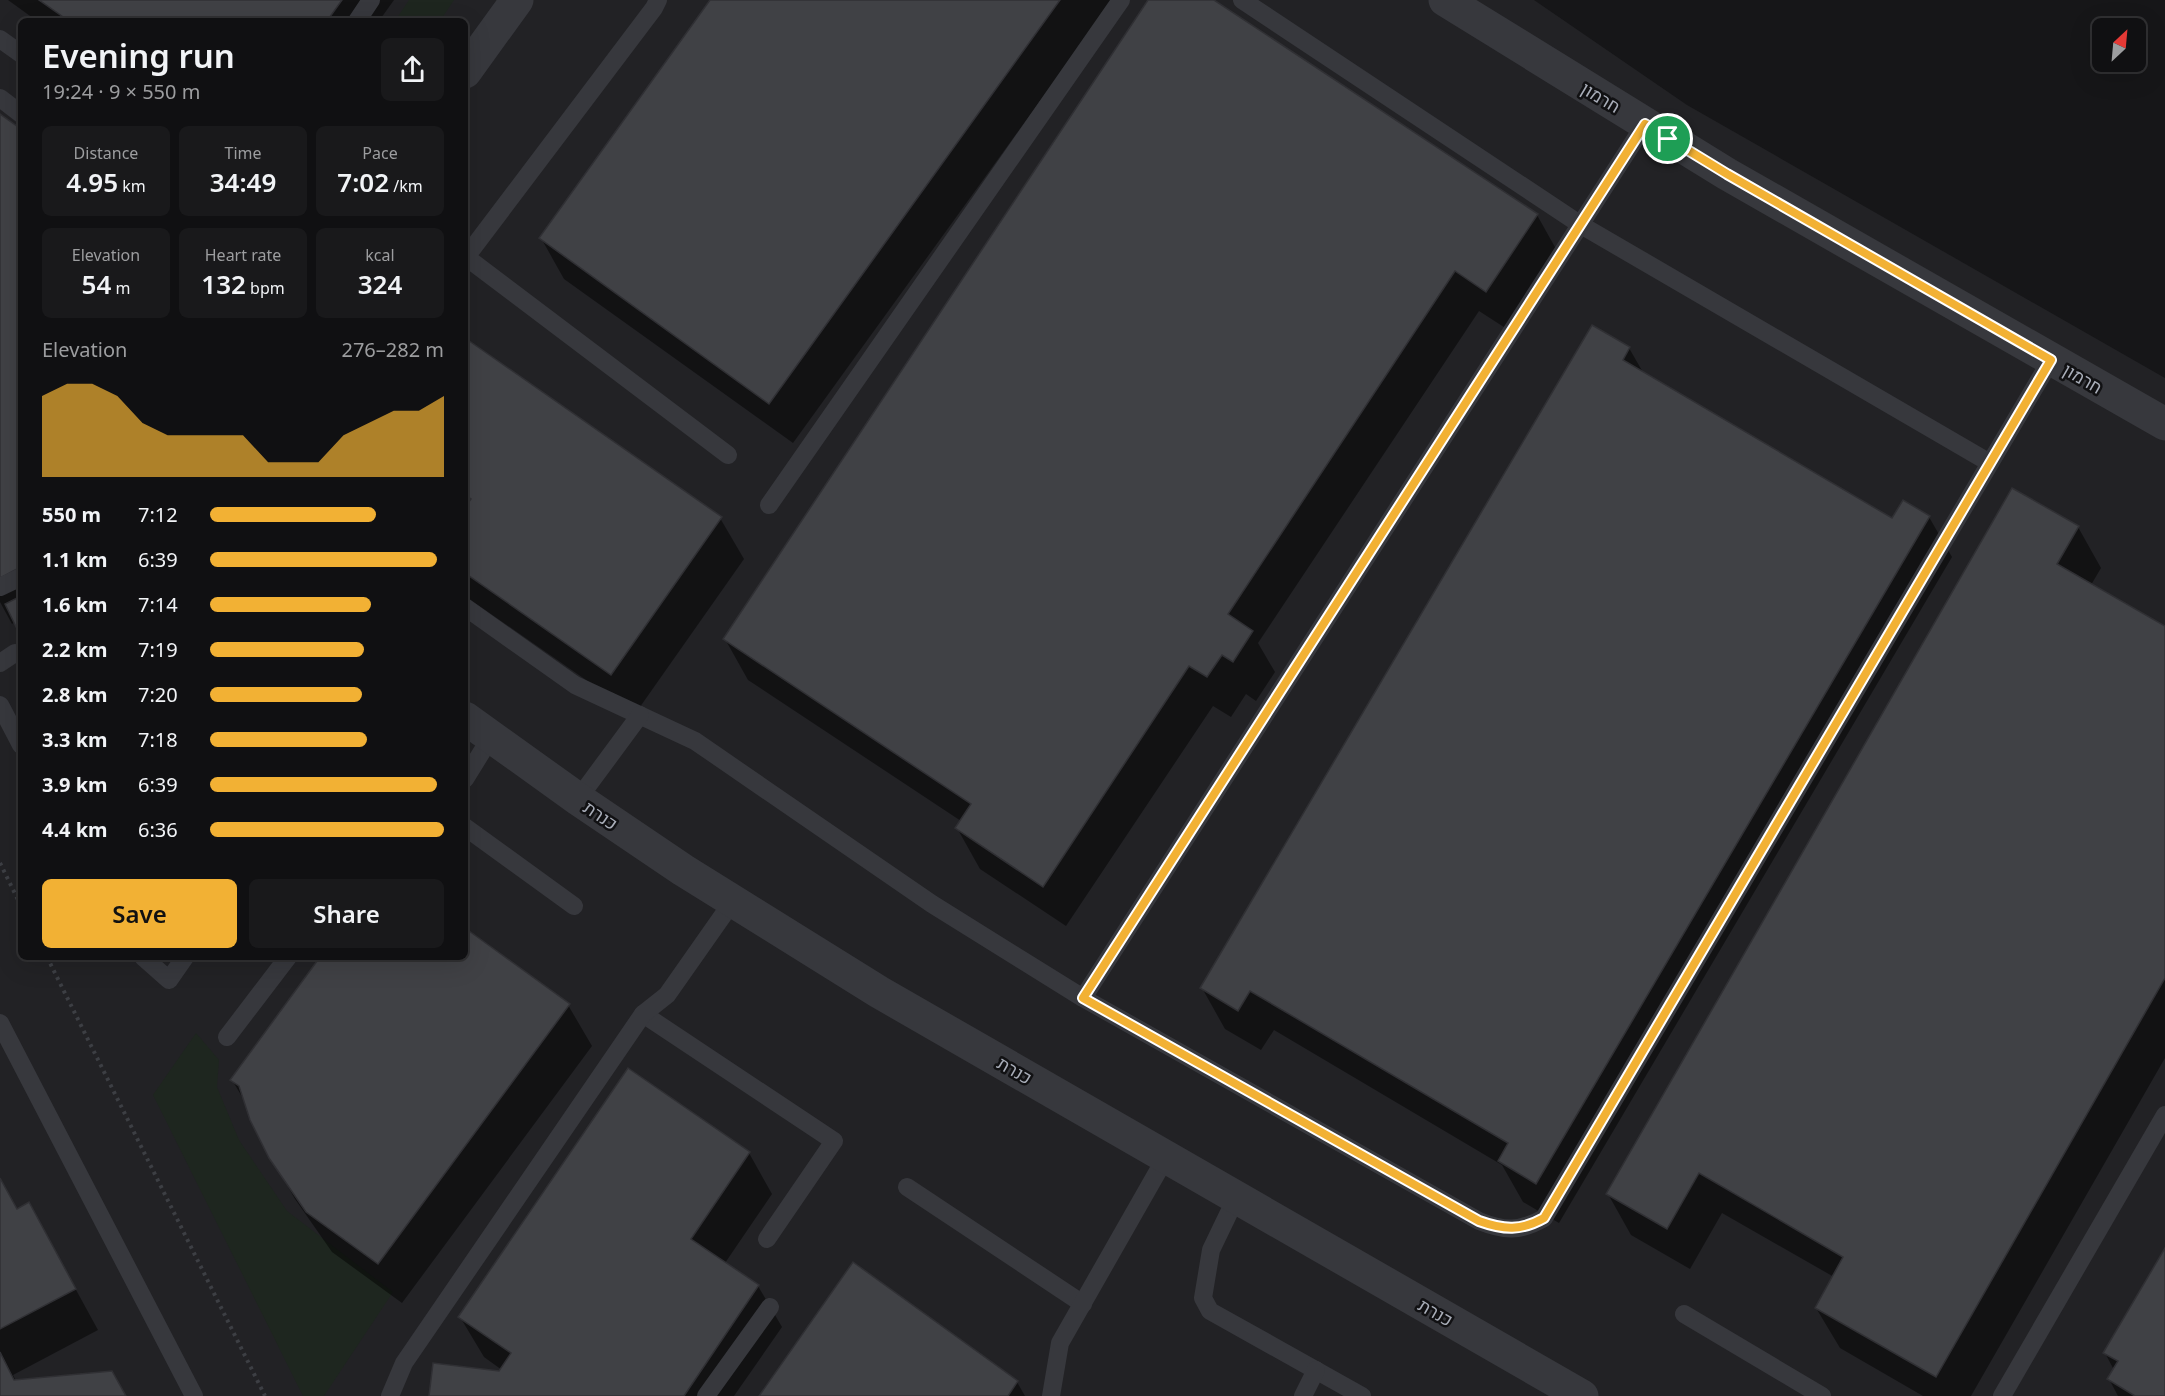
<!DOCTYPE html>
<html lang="en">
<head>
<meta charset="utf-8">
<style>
	:root { --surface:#101012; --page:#19191b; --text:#f1f3f6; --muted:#9c9d9f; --line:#303032; --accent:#f2b134 }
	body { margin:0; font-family:"Noto Sans",Heebo,sans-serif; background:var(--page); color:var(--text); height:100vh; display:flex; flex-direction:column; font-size:22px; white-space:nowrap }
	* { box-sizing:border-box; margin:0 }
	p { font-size:20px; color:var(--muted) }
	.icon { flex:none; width:33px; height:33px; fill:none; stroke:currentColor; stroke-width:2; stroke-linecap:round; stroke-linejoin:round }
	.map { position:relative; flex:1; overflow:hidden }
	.side { position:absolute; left:18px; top:18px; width:450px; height:942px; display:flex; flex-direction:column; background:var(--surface); border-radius:9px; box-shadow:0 6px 24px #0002,0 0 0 2px var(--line) }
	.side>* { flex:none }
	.needle { width:39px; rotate:26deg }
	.buttons { position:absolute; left:2092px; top:18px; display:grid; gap:12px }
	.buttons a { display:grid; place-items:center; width:54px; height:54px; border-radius:9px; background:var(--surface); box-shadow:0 6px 24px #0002,0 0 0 2px var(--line); font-size:30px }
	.pin { position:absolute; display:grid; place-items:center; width:51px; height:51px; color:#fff; margin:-26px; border:3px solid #fff; border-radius:50%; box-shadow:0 2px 6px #0007 }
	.round { display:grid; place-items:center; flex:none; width:63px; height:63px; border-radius:9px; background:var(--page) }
	.head { display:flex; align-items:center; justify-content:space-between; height:102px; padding:0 24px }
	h1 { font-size:33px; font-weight:600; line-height:45px }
	.figures { display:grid; grid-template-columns:repeat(3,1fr); gap:9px; height:102px; padding:6px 24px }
	.figures div { display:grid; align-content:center; border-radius:9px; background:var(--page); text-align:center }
	.figures b { font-size:26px; font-weight:600 }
	.figures small { font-size:16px; font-weight:400 }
	.figures p { font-size:16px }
	.chart { height:168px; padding:12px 24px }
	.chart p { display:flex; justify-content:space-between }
	.chart svg { width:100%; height:108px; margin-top:6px; fill:var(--accent); opacity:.7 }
	.primary-button { display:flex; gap:12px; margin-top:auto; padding:12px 24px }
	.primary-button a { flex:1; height:69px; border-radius:9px; background:var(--accent); color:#111; font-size:24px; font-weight:600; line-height:69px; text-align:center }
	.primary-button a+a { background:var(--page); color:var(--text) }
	ul { padding:0 24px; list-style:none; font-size:20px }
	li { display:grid; grid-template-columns:96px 72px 1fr; align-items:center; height:45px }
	li i { height:15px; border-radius:8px; background:var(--accent) }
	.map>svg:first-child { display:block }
	.built { fill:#222225; fill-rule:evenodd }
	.green { fill:#1e261f }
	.shadow { fill:#0007 }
	.building { fill:#404145; stroke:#303034; stroke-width:1.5 }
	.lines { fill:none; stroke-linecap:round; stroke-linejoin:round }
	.path { stroke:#3d3f44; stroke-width:4; stroke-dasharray:3 4.5; stroke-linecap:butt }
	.lane { stroke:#37383d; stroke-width:18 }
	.street { stroke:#37383d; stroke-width:33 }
	.route-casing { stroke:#fff; stroke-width:12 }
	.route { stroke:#f2b134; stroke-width:8 }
	.labels { text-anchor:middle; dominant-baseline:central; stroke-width:5; stroke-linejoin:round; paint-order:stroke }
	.street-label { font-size:18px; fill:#a8adb8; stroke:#111113 }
</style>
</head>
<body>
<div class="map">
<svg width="2165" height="1396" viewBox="0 0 2165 1396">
	<rect width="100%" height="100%" fill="#161618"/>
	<path class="built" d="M0,0H1534L1687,105L2165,378V1396H0ZM21,21H465V957H21Z"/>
	<g class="green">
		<path d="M409,0H454L440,21H395Z"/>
		<path d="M196,1033L219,1060L217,1087L239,1140L287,1211L393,1292L324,1396H303L153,1095Z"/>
	</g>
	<g class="shadow">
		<path d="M8,0H394L379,21H37Z"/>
		<path d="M712,0H1113L793,443L564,279L541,238Z"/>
		<path d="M1150,0H1212L1537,215L1560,256L1510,331L1479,311L1258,643L1275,672L1256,701L1246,694L1231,717L1213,706L1066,926L980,869L957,828L961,821L748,680L725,639Z"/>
		<path d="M0,116L21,131V633L15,622L12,624L0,602Z"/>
		<path d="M465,339L720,518L744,559L635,714L465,596Z"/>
		<path d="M1629,348L1644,374L1892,520L1929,517L1952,557L1559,1223L1523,1202L1502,1165L1274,1030L1261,1050L1225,1029L1202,988Z"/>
		<path d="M2078,527L2101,568L2091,585L2165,628V1058L1971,1396H1923L1840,1348L1816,1308L1834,1277L1722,1213L1690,1269L1631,1235L1608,1194Z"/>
		<path d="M465,929L568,1005L592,1046L402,1303L332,1252L295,1199L271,1157L247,1105L232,1080L322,957H465Z"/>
		<path d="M749,1153L772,1194L725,1263L758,1286L782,1327L734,1396H430L500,1373L502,1370L484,1357L460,1317Z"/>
		<path d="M0,1180L17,1210L29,1204L98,1330L13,1375L16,1381L125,1396H0Z"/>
		<path d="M2165,1251V1396H2118L2109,1379L2114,1370L2105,1353Z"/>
		<path d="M1017,1382L1025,1396H761Z"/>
	</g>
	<g class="building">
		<path d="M39,0H342L327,21H69Z"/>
		<path d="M710,0H1060L769,404L539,238Z"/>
		<path d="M1148,0H1214L1538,214L1486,292L1455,271L1228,614L1253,631L1233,662L1222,655L1207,677L1189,666L1043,887L955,828L971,804L723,639Z"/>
		<path d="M0,114L21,129V567L0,578Z"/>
		<path d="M1592,325L1630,347L1623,360L1892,518L1903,500L1930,516L1536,1184L1498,1161L1508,1143L1250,991L1238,1011L1200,988Z"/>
		<path d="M465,338L722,517L611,675L465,573V507L471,499L465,495Z"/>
		<path d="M2012,488L2079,526L2057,564L2165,626V978L1936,1377L1815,1308L1843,1257L1699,1173L1667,1229L1606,1194Z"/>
		<path d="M21,596V637L5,604Z"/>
		<path d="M465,928L570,1004L378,1264L306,1212L269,1158L250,1120L239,1086L230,1080L320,957H465Z"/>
		<path d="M628,1068L750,1152L691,1239L759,1285L684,1396H429L433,1363L499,1371L511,1353L458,1317Z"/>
		<path d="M0,1178L17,1209L29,1202L76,1289L0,1329Z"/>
		<path d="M2165,1248V1396H2135L2107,1379L2118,1361L2103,1353Z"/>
		<path d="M853,1262L1018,1381L1008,1396H759Z"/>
		<path d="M0,1352L14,1380L112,1371L126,1396H0Z"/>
	</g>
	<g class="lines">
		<g class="path">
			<path d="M0,863L21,906"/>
			<path d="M47,957L265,1396"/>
		</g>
		<g class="lane">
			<path d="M658,0L654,8L466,257L728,455"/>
			<path d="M1242,0L1581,225L1990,463"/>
			<path d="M357,21L371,0"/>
			<path d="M0,39L21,54"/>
			<path d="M0,98L21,114"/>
			<path d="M769,505L1121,0"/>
			<path d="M0,587L21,577"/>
			<path d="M465,607L575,685L695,741L932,904L1083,998L1479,1221C1504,1231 1520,1232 1544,1218L2051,360"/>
			<path d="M0,663L15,653"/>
			<path d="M0,705L21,745"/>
			<path d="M465,779L491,737"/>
			<path d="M578,799L640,715"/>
			<path d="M465,827L574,906"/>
			<path d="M143,957L169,980L185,957"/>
			<path d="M1083,998L1645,124"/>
			<path d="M643,1014L834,1141L767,1239"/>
			<path d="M0,1023L194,1396"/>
			<path d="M227,1037L288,957"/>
			<path d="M907,1187L1083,1304"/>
			<path d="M1236,1198L1211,1250L1203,1298L1210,1311L1362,1396"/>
			<path d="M1684,1314L1822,1396"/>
			<path d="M390,1396L404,1363L643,1014L667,995L733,901"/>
			<path d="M706,1396L770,1307"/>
			<path d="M1051,1396L1060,1343L1166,1157"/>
			<path d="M1303,1396L1316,1370"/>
			<path d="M2002,1396L2165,1115"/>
		</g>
		<g class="street">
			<path d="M1445,0L1727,174L2165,424"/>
			<path d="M465,72L517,0"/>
			<path d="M465,718L578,799L683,870L879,992L1582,1396"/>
		</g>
	</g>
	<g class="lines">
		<defs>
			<path id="route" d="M1645,124L1727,174L2051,360L1544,1218C1521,1231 1504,1230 1479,1221L1083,998Z"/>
		</defs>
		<use href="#route" class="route-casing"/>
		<use href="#route" class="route"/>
	</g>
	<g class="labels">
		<g class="street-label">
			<text transform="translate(1601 97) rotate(31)">חרמון</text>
			<text transform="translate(2083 378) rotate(30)">חרמון</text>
			<text transform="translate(601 815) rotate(34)">כנרת</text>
			<text transform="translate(1015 1070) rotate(30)">כנרת</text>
			<text transform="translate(1436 1312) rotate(30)">כנרת</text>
		</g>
	</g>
</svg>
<div class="buttons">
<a><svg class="needle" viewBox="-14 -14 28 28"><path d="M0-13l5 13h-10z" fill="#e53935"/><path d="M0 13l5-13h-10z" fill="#9c9d9f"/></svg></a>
</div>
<div class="pin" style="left:1668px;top:139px;background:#1e9e55"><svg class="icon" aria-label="arrive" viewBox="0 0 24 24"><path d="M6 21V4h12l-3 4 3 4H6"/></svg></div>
<section class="side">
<div class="head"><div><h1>Evening run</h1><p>19:24 · 9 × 550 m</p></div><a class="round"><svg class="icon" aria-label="share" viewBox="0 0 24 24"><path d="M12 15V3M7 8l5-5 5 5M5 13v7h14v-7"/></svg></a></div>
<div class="figures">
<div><p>Distance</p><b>4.95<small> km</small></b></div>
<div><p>Time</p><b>34:49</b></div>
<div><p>Pace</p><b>7:02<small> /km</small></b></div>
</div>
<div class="figures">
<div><p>Elevation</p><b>54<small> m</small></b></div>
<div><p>Heart rate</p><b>132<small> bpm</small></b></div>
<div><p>kcal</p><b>324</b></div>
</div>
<div class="chart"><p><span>Elevation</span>276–282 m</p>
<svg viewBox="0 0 160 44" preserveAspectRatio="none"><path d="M0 44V11L10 6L20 6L30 11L40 22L50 27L60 27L70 27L80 27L90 38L100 38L110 38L120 27L130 22L140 17L150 17L160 11V44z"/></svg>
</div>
<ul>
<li><b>550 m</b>7:12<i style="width:71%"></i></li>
<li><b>1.1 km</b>6:39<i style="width:97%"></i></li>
<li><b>1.6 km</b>7:14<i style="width:69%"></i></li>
<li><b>2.2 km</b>7:19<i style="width:66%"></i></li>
<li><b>2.8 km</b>7:20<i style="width:65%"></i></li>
<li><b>3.3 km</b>7:18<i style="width:67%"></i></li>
<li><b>3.9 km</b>6:39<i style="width:97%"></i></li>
<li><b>4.4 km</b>6:36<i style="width:100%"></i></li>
</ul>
<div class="primary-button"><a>Save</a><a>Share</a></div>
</section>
</div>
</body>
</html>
